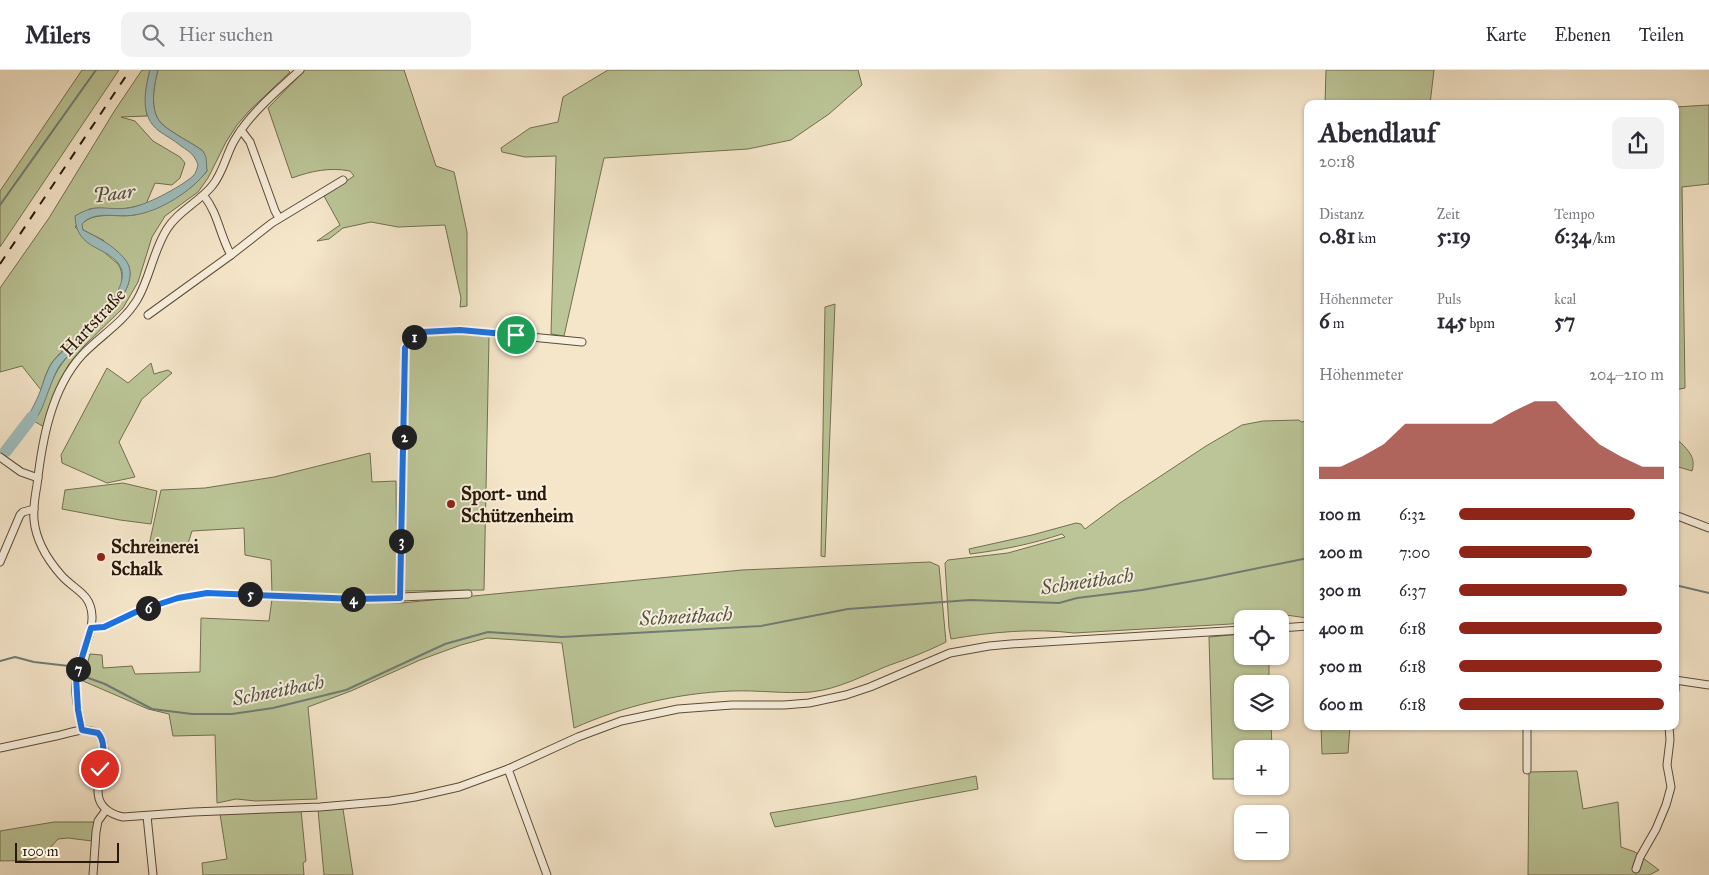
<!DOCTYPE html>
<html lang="de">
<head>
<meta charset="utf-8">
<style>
	:root { --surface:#fff; --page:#f2f2f3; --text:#2b2b33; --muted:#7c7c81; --line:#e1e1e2; --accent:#8f2418 }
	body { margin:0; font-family:"IM FELL Great Primer",serif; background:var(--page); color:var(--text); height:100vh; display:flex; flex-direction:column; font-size:19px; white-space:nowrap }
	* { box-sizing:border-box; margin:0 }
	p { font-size:16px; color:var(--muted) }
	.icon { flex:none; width:28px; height:28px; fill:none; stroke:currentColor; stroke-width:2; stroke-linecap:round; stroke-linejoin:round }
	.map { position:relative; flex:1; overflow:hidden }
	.drawer { position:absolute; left:1304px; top:30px; width:375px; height:630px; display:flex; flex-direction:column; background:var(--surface); border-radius:10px; box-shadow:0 1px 4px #0004 }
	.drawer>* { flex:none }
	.buttons { position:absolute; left:1234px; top:540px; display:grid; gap:10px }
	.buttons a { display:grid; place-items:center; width:55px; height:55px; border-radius:10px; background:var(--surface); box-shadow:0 1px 4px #0004; font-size:25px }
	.scale { position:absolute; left:15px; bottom:12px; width:104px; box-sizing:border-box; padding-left:5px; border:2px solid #2a1908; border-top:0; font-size:14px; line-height:18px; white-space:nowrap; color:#2a1908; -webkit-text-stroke:4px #f8efdd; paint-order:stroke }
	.pin { position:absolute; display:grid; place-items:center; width:42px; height:42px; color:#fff; margin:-21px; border:2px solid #fff; border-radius:50%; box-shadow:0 1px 5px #0007 }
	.km { position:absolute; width:25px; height:25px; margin:-12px; border-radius:50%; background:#222; color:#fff; font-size:14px; line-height:25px; text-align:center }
	.round { display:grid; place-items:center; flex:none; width:52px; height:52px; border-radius:10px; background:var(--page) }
	.summary { display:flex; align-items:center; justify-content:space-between; height:85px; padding:0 15px }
	h1 { font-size:28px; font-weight:700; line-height:38px }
	.metrics { display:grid; grid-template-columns:repeat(3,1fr); gap:8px; height:85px; padding:5px 15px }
	.metrics div { display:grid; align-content:center }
	.metrics b { font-size:21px; font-weight:700 }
	.metrics small { font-size:14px; font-weight:400 }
	.metrics p { font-size:14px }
	.chart { height:140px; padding:10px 15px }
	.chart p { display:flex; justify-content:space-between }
	.chart svg { width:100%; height:90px; margin-top:5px; fill:var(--accent); opacity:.7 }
	ul { padding:0 15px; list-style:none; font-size:16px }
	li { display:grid; grid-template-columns:80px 60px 1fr; align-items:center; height:38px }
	li i { height:12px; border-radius:6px; background:var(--accent) }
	header { display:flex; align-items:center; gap:30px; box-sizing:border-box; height:70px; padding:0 25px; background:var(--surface); border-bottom:1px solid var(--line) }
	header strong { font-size:24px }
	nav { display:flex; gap:28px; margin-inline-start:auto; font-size:18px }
	.search { width:350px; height:45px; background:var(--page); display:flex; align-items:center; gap:12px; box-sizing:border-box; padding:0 18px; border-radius:10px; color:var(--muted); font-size:19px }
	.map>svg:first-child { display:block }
	.green { fill:#bbc597; stroke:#726f50 }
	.water { fill:#9ebebd; stroke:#707c75 }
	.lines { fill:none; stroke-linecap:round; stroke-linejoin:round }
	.stream { stroke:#707c75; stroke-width:2 }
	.river { stroke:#9ebebd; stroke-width:12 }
	.minor-casing { stroke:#5d4c38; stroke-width:9 }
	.minor { stroke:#f8efdd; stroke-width:7 }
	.rail { stroke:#2a1908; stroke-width:2; stroke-dasharray:9 9; stroke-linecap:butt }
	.route-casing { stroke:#fff; stroke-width:10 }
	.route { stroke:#1a73e8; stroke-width:6 }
	.poi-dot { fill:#8f2418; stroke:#f8efdd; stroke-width:2 }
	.labels { text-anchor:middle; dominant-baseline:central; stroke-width:4; stroke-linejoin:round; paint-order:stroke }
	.street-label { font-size:19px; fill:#2a1908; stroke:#f8efdd }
	.poi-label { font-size:19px; font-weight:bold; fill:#2a1908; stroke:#f8efdd; text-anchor:start }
	.water-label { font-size:20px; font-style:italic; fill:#535347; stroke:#f8efdd }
</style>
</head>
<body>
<header>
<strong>Milers</strong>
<div class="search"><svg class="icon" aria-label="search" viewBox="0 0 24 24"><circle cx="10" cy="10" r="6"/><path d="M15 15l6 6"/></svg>Hier suchen</div>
<nav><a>Karte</a><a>Ebenen</a><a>Teilen</a></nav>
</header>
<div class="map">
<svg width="1709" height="805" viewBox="0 0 1709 805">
	<rect width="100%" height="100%" fill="#f5e6ca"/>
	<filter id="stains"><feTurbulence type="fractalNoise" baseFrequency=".004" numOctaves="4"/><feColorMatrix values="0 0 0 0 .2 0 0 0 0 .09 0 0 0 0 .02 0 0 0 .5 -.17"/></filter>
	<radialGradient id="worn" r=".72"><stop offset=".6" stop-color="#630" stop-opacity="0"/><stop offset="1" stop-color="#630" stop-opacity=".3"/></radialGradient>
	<g class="green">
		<path d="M82,0H119L0,177V121Z"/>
		<path d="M142,0H150C146,16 144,29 147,46L121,47L135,51L153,71L180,87L185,93L180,108L172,115L155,113L146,134C135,136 125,140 114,139C103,139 100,137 89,139L75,157L118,194C122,200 123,208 121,216C114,239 69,271 53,291C47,299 44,310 41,320L22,296L0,302V218L49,148L115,40Z"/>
		<path d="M158,0H288L290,2L249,41L237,55L226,72L208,108L198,122L165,146L152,167L138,212L123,238L84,276L69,294L60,310L44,357L34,351C45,334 49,312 61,295C78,269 138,231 129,196L103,170L83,160L81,155C94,140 117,148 134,145C140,144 147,141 152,139C174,130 192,120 207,101L203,81C191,72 171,63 161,53C149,40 154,15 158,0Z"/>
		<path d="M305,0H404L436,96L454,102L455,106L467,162V236L460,237L461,228L445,155L398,157L371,152L343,158L329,169L317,171L340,155L324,126L354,106L350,101C330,97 311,101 292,108L268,38Z"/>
		<path d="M608,0H858L862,15L829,44L791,70L748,79L604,88L564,266L551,264L556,86L525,87L502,82L501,78L530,58L558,52L563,27Z"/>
		<path d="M1326,0H1434L1430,34H1325Z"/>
		<path d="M1709,35V114L1682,117L1685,318L1675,320V37Z"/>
		<path d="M835,234L825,487L821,486L825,237Z"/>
		<path d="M452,263L489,266L484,520L404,521L408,281C418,261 432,264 452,263Z"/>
		<path d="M151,293L154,304L168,300L172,303L142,329L119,372L135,407L107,413L62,393L61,385L107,298L128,313Z"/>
		<path d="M1299,350L1301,352L1308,351L1307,548L1279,544L1261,549H1242V553L1231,554L1074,563C1033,558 992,562 951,569L949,558L945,493L948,490L1008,483L1065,467L1062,464C1032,474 1002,480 970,484L969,479L1032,465L1076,453L1081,454L1085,459L1120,433L1206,376L1242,355L1263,351Z"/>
		<path d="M1675,372H1680C1689,381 1696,388 1692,401L1675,396Z"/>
		<path d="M370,383L372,412L396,411L397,519L395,523L391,526L272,523L271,490L245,485L244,458L192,461L186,480L149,475L161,420L205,418L274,407Z"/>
		<path d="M123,413L157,421L151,454L120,450L62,439L65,420Z"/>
		<path d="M930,492L939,496L946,572C926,582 910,588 890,595C864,605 839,619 811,622C785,624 758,620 732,621C677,623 624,636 574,658L562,573L487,568L461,575L420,590L351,621L308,637L317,729L256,731L236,729L217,733L215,665L173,666L169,644L148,639L83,611L90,584L102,585L103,598L132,596L135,604L200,602L201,548L269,551L272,529L401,533L742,500Z"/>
		<path d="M1242,564V586H1269V614H1242V651H1271L1272,679H1242V709H1213L1209,567Z"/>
		<path d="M1321,656H1350L1348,683L1322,684Z"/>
		<path d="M1577,701L1583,739L1618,732L1621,777L1635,782L1659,800L1649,805H1528L1529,702Z"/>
		<path d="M976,706L978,719L775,757L770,743L851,730Z"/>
		<path d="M343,739L353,805H324L318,740Z"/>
		<path d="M301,740L306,791L303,793L304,805H203L202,793L227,789L220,744Z"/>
		<path d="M54,752H94L92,771L68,768L58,769C37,794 30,790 0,791V761Z"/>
	</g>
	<path class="water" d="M150,0H158C154,15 149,40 161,53C171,63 191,72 203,81L206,87L207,101C192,121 159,142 134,145C117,148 94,140 82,154L83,160C97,167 113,175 124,188C152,219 76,273 60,295C52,308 48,324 42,338C38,347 31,356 25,364L19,359C28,347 36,333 41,319C45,308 48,296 56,288C73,271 132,224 121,198C110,175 76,182 75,146C98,132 105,141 128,138C145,136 179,118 193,106C196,103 197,99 198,95C194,84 191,83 181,76C174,70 166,66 159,61C139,46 145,20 150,0Z"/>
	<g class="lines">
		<g class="stream">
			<path d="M0,135L96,0"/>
			<path d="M1675,515L1709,523"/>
			<path d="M0,591L15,587L34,592L69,596"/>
			<path d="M83,606L105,614L152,639L192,644H232L273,638L346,620L445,574L488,562L562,567L761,556L848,539L970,530L1059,533L1077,528L1142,520L1205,509L1308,488"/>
		</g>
		<path class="river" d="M6,381L32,347"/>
		<defs>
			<g id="minor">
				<path d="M241,60L250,72L275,141L279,148"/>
				<path d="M204,126C218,143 220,166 231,185"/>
				<path d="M148,245L231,185L272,153L343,110"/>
				<path d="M0,387L21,402L38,408"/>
				<path d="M1675,445L1709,458"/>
				<path d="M0,492L20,445L23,442L34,439"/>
				<path d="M400,528L405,278L412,268L422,262L460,260L582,272"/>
				<path d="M91,558L104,557L138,541L178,528L207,523L357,529L468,524"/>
				<path d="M1280,558L1308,556"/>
				<path d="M1675,610L1709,615"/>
				<path d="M1675,620V610"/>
				<path d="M82,660C79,643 74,624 76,606C79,586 93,567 92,546C91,523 74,520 61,505C47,489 36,471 34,450C33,438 35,426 37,415C42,371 51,319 82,285C100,266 123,253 137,230C150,208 153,181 167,159C178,141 199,132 212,116C223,103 226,85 234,71C250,43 277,21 300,0"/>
				<path d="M0,678C19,674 38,670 56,666C65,664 74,661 82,660C88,660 97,661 100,666C116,688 73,735 123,747L193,742L320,737L390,731L415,727L459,717L508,699L578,667L621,651L678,639L732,635H784L809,633L846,625L870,617L950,583L989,576L1011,574L1242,560"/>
				<path d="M508,699L547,805"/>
				<path d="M1527,700V656"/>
				<path d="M147,746L153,805"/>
				<path d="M1636,799L1640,787L1656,759L1666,735L1671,717L1667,695L1670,670L1669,656"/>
				<path d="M93,805L96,762L98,751L106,740"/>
			</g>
		</defs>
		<use href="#minor" class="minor-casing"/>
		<use href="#minor" class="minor"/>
		<path class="rail" d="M0,194L130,0"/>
	</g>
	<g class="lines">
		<defs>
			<path id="route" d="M100,699C102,687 107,673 98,663L82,660L78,640L76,607L91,558L104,557L138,541L178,528L207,523L357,529L400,528L405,278L412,268L422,262L460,260L516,265"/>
		</defs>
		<use href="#route" class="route-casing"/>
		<use href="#route" class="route"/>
	</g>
	<g class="poi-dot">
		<circle cx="451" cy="434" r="5"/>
		<circle cx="101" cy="487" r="5"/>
	</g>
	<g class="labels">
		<g class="street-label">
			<text transform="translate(93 252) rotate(-47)">Hartstraße</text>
		</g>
		<g class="poi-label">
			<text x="461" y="423">Sport- und<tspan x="461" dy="22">Schützenheim</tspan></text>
			<text x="111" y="476">Schreinerei<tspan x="111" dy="22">Schalk</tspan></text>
		</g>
		<g class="water-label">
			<text transform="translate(114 123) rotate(-7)">Paar</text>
			<text transform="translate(1087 511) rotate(-8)">Schneitbach</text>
			<text transform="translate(686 546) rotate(-3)">Schneitbach</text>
			<text transform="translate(278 620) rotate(-11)">Schneitbach</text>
		</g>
	</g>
	<rect width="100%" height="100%" filter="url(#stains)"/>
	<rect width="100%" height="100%" fill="url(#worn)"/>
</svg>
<div class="buttons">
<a><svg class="icon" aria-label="locate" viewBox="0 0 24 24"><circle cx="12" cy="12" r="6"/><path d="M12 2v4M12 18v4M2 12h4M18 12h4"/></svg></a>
<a><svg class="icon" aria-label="layers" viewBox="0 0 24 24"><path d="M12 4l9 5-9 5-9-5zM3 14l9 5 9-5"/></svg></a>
<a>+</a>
<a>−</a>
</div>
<div class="scale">100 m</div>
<div class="pin" style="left:516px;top:265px;background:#1e9e55"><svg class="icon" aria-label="arrive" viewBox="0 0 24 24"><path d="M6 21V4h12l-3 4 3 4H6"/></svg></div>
<div class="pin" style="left:100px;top:699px;background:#d93025"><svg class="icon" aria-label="check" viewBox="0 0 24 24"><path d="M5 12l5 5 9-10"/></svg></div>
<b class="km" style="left:414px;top:267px">1</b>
<b class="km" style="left:404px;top:367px">2</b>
<b class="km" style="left:401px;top:471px">3</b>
<b class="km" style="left:353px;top:529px">4</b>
<b class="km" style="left:250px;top:524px">5</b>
<b class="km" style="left:148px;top:538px">6</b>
<b class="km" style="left:78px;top:599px">7</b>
<section class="drawer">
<div class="summary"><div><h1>Abendlauf</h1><p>20:18</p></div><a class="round"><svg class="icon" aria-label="share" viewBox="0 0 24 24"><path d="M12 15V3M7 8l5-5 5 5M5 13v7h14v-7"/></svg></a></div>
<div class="metrics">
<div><p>Distanz</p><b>0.81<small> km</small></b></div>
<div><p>Zeit</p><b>5:19</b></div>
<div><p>Tempo</p><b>6:34<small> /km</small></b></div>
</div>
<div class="metrics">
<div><p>Höhenmeter</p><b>6<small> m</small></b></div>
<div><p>Puls</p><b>145<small> bpm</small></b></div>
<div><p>kcal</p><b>57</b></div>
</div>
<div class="chart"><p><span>Höhenmeter</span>204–210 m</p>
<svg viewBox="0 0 160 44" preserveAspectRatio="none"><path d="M0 44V38L10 38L20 33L30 27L40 17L50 17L60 17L70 17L80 17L90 11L100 6L110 6L120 17L130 27L140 33L150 38L160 38V44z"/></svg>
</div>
<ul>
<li><b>100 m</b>6:32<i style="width:86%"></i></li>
<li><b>200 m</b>7:00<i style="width:65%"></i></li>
<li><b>300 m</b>6:37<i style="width:82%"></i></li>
<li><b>400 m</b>6:18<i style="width:99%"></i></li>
<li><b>500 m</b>6:18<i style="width:99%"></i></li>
<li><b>600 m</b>6:18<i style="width:100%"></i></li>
</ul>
</section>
</div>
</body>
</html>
